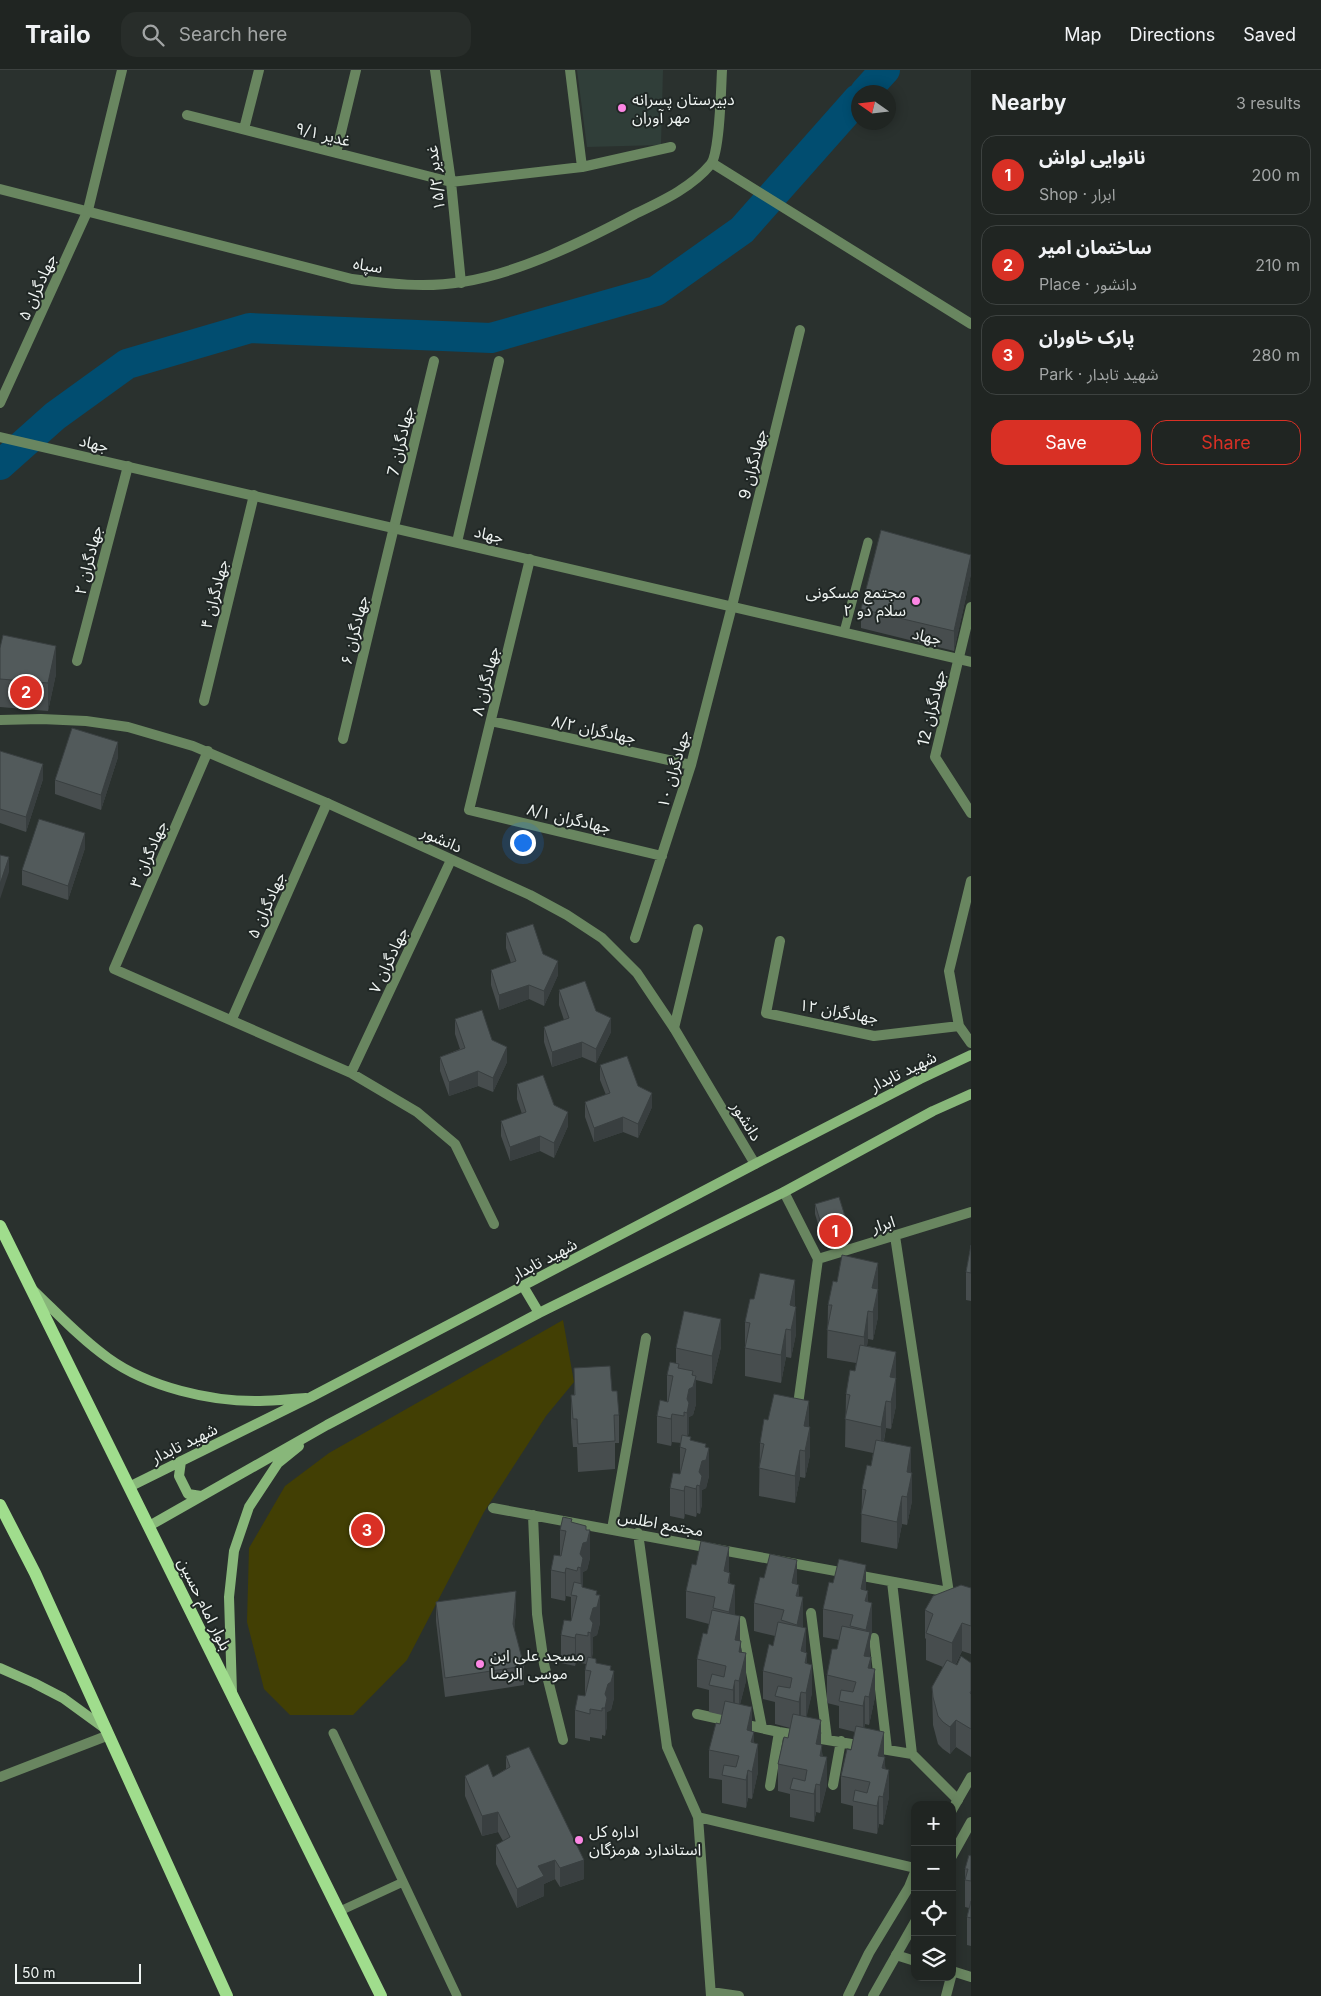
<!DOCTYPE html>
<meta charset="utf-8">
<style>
body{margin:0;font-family:Inter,"Noto Sans Arabic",sans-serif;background:#282d2a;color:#f1f3f6}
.controls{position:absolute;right:15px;bottom:15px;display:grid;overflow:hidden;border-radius:10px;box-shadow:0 2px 12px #0003}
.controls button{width:45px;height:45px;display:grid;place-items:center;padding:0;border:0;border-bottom:1px solid #3d4240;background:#202522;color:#f1f3f6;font:25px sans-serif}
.compass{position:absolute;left:851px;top:15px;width:45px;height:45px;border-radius:50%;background:#202522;box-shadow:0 2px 12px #0003;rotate:284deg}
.scale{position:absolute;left:15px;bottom:12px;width:126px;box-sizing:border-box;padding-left:5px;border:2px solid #eff4f2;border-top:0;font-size:14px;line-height:18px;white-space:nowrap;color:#eff4f2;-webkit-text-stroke:4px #202725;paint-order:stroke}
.you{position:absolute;left:522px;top:772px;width:18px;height:18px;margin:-12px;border:4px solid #fff;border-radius:50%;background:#1a73e8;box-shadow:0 0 0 8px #1a73e833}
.badge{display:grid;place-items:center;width:32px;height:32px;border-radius:50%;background:#d93025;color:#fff;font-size:16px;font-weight:700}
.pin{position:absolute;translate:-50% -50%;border:2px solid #fff;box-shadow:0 1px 5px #0006}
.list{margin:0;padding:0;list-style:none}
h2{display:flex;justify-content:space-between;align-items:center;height:65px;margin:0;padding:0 20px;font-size:21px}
h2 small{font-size:16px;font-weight:400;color:#a2a5a5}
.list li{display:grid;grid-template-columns:32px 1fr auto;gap:15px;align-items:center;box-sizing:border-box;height:80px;margin:0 10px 10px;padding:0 10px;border:1px solid #3d4240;border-radius:15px}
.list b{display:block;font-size:19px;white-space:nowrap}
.list p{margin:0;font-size:16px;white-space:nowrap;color:#a2a5a5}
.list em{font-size:16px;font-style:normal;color:#a2a5a5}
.actions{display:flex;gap:10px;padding:15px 20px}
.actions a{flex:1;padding:11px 0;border:1px solid #d93025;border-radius:15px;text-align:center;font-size:18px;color:#d93025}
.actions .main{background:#d93025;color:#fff}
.icon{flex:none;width:28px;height:28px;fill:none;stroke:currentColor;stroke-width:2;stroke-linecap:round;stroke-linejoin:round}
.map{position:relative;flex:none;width:971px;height:1926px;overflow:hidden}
header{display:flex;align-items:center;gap:30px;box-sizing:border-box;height:70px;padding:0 25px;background:#202522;border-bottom:1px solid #3d4240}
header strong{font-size:24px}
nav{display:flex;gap:28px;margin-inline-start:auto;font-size:18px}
.search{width:350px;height:45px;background:#282d2a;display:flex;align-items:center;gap:12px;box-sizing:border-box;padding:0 18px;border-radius:15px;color:#a2a5a5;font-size:19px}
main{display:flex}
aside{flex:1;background:#202522}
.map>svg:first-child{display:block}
.built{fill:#303e39}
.green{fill:#423f04}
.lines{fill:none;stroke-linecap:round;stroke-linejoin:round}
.river{stroke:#014d70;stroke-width:30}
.service{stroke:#698660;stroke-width:9}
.minor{stroke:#698660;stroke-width:10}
.tertiary{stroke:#698660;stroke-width:10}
.secondary{stroke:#88b77a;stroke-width:10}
.primary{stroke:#a0dd8d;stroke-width:12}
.wall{fill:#474d4e}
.shaded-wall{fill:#393f40}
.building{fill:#525a5b;stroke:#393f40}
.poi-dot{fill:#fc86e4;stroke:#202725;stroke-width:2}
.labels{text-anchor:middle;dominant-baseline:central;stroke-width:4;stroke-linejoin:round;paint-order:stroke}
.poi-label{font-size:16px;fill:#eff4f2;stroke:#202725;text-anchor:start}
.street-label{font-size:16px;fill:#eff4f2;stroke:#202725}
</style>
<header>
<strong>Trailo</strong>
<div class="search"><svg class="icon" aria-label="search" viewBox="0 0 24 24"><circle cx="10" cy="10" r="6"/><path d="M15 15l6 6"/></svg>Search here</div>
<nav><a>Map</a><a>Directions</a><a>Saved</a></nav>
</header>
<main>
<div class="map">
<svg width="971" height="1926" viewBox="0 0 971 1926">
<rect width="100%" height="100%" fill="#2a312e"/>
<path class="built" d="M577 0H663L661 75 587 77Z"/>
<path class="green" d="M563 1250 574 1312 546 1346 484 1442 407 1590 353 1645H290L264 1619 247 1552 249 1478 285 1416 329 1383Z"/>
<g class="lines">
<path class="river" d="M865 22 885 0
M0 395 55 346 127 294 250 258 491 268 656 221 742 160 858 29"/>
<path class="service" d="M844 562 868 472
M333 1663 457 1926
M340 1841 403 1812"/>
<path class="minor" d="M435 0 451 112 461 213
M570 0 582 97
M187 45 451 112 582 97 671 77
M244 59 259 0
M336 83 356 0
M712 93 971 254
M0 333 88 140 122 0
M457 472 499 291
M530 489 469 740 662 786
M971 537 935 687 971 743
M77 591 128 396
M204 631 254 425
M491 651 691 695
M343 669 434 291
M208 681 114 899 351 1003 417 1042 455 1074 494 1154
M635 868 691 695 732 536 800 260
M780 871 766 943 874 966 959 956 971 973
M232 949 327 733
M959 956 949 901 971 811
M674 958 698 859
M351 1003 451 790
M784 1122 818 1189 971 1142
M895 1166 949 1523
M797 1342 818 1189
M493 1438 971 1526
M533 1445 537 1544 544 1594 563 1670
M612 1459 646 1268
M638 1463 667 1677 698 1747 711 1926
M892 1512 912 1684 958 1730
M811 1543 827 1669
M741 1551 762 1658
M874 1568 887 1679
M697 1644 779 1662 912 1684
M0 1707 109 1665
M833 1715 841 1671
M770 1716 779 1662
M698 1747 915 1798
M896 1885 915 1891
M952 1901 971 1907
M711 1922 739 1926
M946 1926 951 1907"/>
<path class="tertiary" d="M0 119 352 209C389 214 426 218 462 212 520 203 584 171 635 144 662 131 691 118 711 94 720 81 721 18 722 0
M0 367 971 592
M0 650 41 649 86 651 128 657 193 676 327 733 530 825 567 845 602 868 637 903 674 958 755 1094
M952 1740 971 1707
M952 1786 971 1752
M848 1926 869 1883 909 1817 915 1802
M873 1926 915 1852"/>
<path class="secondary" d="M523 1216 539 1243
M34 1221C58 1244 81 1269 108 1288 148 1317 211 1332 260 1331 275 1331 290 1329 306 1328
M181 1391 179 1406 188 1424 201 1426
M129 1417 311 1327 755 1094 920 1009 971 985
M149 1456 327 1355 539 1243 784 1122 933 1041 971 1024
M0 1598 34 1613 63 1628 107 1660
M232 1623 229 1527 234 1481 249 1437 278 1393 299 1376"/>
<path class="primary" d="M0 1156 381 1926
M0 1435 35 1503 227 1926"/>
</g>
<path class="wall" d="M971 504 954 581 861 558V539Z
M0 578 56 604 48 641 0 637Z
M0 681 43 709 26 762 0 753Z
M118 687 101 740 55 724V710Z
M85 778 68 830 22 815V800Z
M506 863 543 884 558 905 544 936 529 929 499 940 491 915V900L511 893 506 878Z
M559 920 596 941 611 962 596 993 582 987 552 997 544 972V957L564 950 559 935Z
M455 949 492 970 507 992 493 1022 478 1016 449 1026 440 1001V987L460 979 455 964Z
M600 995 638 1016 652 1037 638 1068 623 1062 594 1072 585 1047V1032L606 1025 600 1010Z
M517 1014 554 1035 568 1056 554 1088 540 1081 510 1091 501 1066V1051L522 1044 517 1029Z
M815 1134 849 1169 825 1177 815 1144Z
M971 1175V1231L966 1230V1202Z
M878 1193V1247L873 1270 868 1269 867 1276 896 1282V1336L891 1359 886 1358 884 1371 911 1403 912 1431 907 1455 902 1454 897 1479 861 1472 862 1419 871 1396 873 1383 845 1377 846 1324 855 1301 856 1293 827 1288 828 1235 837 1212Z
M795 1236 796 1264 791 1288 786 1287 781 1313 745 1306V1252Z
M721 1277 712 1314 696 1310V1334L693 1345 689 1347V1361L688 1366 691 1371 706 1378 709 1406 706 1418 702 1420V1434L700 1444 697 1443 696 1447 685 1444 684 1449 670 1446V1418L680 1404V1377L681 1373 672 1372 671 1376 657 1373V1346L667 1331V1305L676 1293V1278Z
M574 1298 612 1321 619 1345V1373H615V1399L578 1402 577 1377H573L571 1353V1325H574Z
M809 1357 810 1385 805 1408 800 1407 795 1433 759 1426 760 1373Z
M572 1453 586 1460 590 1488 587 1500 583 1502 582 1518 597 1525 600 1553 597 1565 593 1567V1581L592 1588 596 1593 611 1600 614 1628 611 1640 607 1642V1656L605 1666 602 1665V1669L590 1667V1671L575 1668V1640L585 1626V1600L586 1594 576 1592 575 1596 561 1593V1565L571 1551V1527L566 1526 565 1531 551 1528V1500L560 1486V1460Z
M729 1502 730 1514 735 1543 734 1545 740 1571 746 1611 740 1634 752 1661 758 1702 752 1729 748 1728 746 1738 722 1733V1710L709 1708V1680L720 1654 722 1645 709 1642V1620L697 1617V1589L707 1564 709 1554 686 1548V1521Z
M797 1515 803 1555V1557L807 1594 812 1623 806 1647 821 1675 827 1715 820 1743 816 1742 814 1752 790 1747V1724L778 1721V1694L788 1668 790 1658 775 1654V1632L763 1629V1601L773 1576 775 1566 754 1561V1533Z
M971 1518V1584L962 1581 956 1594 957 1595 971 1593V1687L956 1677 950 1684 943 1679 938 1674 933 1655 932 1617 943 1597 926 1590V1569L925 1568V1540Z
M866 1520 872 1561 870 1571V1587L871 1598 875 1627 869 1655 865 1654 864 1658 884 1687 889 1727 883 1755 879 1754 877 1764 853 1759V1736L841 1733V1706L851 1680 855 1662 839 1658V1636L827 1633V1605L837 1579 839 1570 823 1567V1539Z
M436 1532 516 1540 514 1560 524 1596V1615L445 1627 436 1551Z
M506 1686 584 1809 560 1817 555 1809 544 1814V1826L517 1838 496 1794V1775L503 1771 498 1762 482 1766 465 1726V1706L493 1707 506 1699Z
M971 1786V1876L967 1875V1847L969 1838 965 1837V1799Z"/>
<path class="shaded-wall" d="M971 485V504L954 581V561Z
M56 576V604L48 641V613Z
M118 672V687L101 740V725Z
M43 694V709L26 762V747Z
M85 763V778L68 830V816Z
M9 787V802L0 829V814Z
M558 891V905L544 936V921Z
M529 915V929L499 940V925Z
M611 948V962L596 993V979Z
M582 972V987L552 997V982Z
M507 977V992L493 1022V1008Z
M478 1001V1016L449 1026V1012Z
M652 1023V1037L638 1068V1054Z
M568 1042V1056L554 1088V1073Z
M623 1047V1062L594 1072V1058Z
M540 1066V1081L510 1091V1077Z
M849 1159V1169L825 1177V1167Z
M878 1193V1220L872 1218Z
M795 1210V1238L790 1235Z
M878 1219V1247L873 1270V1242Z
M796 1237V1264L791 1288V1260Z
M868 1241V1269L864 1295V1267Z
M721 1249V1277L712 1314V1286Z
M786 1259V1287L781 1313V1285Z
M896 1282V1310L890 1307Z
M693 1301V1318L696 1306V1334L693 1345 689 1347V1361L687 1371V1329Z
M896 1308V1336L891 1359V1332Z
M809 1331V1359L804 1356Z
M886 1331V1358L881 1384V1357Z
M672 1344V1372L671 1376V1349Z
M810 1357V1385L805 1408V1381Z
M706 1374V1390L709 1378V1406L706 1418 702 1420V1434L700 1444 699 1402Z
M911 1377V1405L907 1402Z
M800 1380V1407L795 1433V1406Z
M912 1403V1431L907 1455V1427Z
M697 1415V1443L696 1447V1419Z
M685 1416V1444L684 1449V1421Z
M902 1426V1454L897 1479V1452Z
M586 1456V1472L590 1460V1488L587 1500 583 1502V1516L581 1526 580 1484Z
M729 1477V1505L724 1501Z
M797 1490V1518L792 1513Z
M866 1495V1523L861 1519Z
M566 1498V1526L565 1531V1503Z
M730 1503V1530L728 1513Z
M735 1515V1543L729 1570V1542Z
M799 1515V1543L796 1526Z
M516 1521V1540L513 1573V1554Z
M597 1521V1537L600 1525V1553L597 1565 593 1567V1581L591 1591 590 1549Z
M868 1521V1548L865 1531Z
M803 1527V1555L797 1583V1555Z
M872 1533V1561L870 1571V1590L864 1586 866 1579V1560Z
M740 1546V1574L735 1570Z
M962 1553V1581L952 1601V1573Z
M806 1558V1586L801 1581Z
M576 1564V1592L575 1596V1568Z
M741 1571V1599L739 1582Z
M746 1583V1611L739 1639V1611Z
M807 1583V1611L805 1593Z
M871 1587V1615L868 1598Z
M812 1595V1623L806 1650V1623Z
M611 1596V1612L614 1601V1628L611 1640 607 1642V1656L605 1666V1624Z
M875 1599V1627L869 1655V1627Z
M735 1610V1638L733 1648V1620Z
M801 1622V1650L799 1660V1632Z
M865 1626V1654L863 1664V1636Z
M752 1637V1664L747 1660Z
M821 1650V1678L816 1674Z
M956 1650V1677L950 1684V1657Z
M754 1662V1689L751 1672Z
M884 1662V1690L878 1686Z
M758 1674V1702L752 1729V1702Z
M822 1675V1703L820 1686Z
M827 1687V1715L820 1743V1715Z
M885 1687V1715L882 1698Z
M748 1700V1728L746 1738V1710Z
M889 1700V1727L883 1755V1727Z
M816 1714V1742L814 1752V1724Z
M879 1726V1754L877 1764V1736Z
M498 1742V1762L482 1766V1746Z
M555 1790V1809L544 1814V1826L517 1838V1819L538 1796Z
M584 1790V1809L560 1817V1798Z"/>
<path class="building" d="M881 460 971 485 954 561 861 539Z
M3 565 56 576 48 613 0 609V578Z
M72 658 118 672 101 725 55 710Z
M0 681 43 694 26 747 0 739Z
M39 749 85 763 68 816 22 800Z
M0 785 9 787 0 814Z
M533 854 543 884 558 891 544 921 529 915 499 925 491 900 516 891 506 863Z
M585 911 596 941 611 948 596 979 582 972 552 982 544 957 569 948 559 920Z
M482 940 492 970 507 977 493 1008 478 1001 449 1012 440 987 465 978 455 949Z
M627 986 638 1016 652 1023 638 1054 623 1047 594 1058 585 1032 610 1023 600 995Z
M543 1005 554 1035 568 1042 554 1073 540 1066 510 1077 501 1051 526 1042 517 1014Z
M839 1127 849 1159 825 1167 815 1134Z
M971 1175V1203L966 1202Z
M842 1185 878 1193 872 1218 878 1219 873 1242 868 1241 864 1267 827 1260 832 1235H828L833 1211 837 1212Z
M760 1203 795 1210 790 1235 796 1237 791 1260 786 1259 781 1285 745 1278 750 1253 745 1252 750 1229H754Z
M684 1241 721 1249 712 1286 676 1278Z
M860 1275 896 1282 890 1307 896 1308 891 1332 886 1331 881 1357 845 1349 850 1325 846 1324 850 1300 855 1301Z
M670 1292 679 1294 678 1298 693 1301 692 1305 696 1306 693 1317 689 1319 687 1329 689 1333 687 1343 684 1342V1346L672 1344 671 1349 657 1346 660 1330 668 1332 673 1306 667 1305Z
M610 1296 612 1321H617L619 1345H614L615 1371 578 1374 577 1349H573L571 1325H575L574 1298Z
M774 1324 809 1331 804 1356 810 1357 805 1381 800 1380 795 1406 759 1398 764 1374 760 1373 764 1349 768 1350Z
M682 1365 691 1367 690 1370 706 1374 705 1377 709 1378 706 1390 702 1391 699 1402 702 1406 700 1416 697 1415 696 1419 685 1416 684 1421 670 1418 673 1403 680 1404 686 1379 680 1377Z
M876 1370 911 1377 907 1402 912 1403 907 1427 902 1426 897 1452 861 1444 866 1420 862 1419 867 1395 871 1396Z
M563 1447 572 1449 571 1452 586 1456V1460H590L587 1472 583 1473 580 1484 583 1488 581 1498 578 1497 577 1501 566 1498 565 1503 551 1500 554 1485 561 1486 566 1461 560 1460Z
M701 1471 729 1477 724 1501 730 1503 728 1513 735 1515 729 1542 713 1538 715 1527 686 1521 692 1494 696 1495Z
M770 1484 797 1490 792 1513 799 1515 796 1526 803 1527 797 1555 781 1550 784 1540 754 1533 760 1507 764 1508Z
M839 1489 866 1495 861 1519 868 1521 865 1531 872 1533 866 1560 850 1556 853 1545 823 1539 829 1512 833 1513Z
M574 1512 582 1514V1517L597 1521 596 1525H600L597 1537 593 1538 590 1549 593 1553 591 1563 588 1562V1566L576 1564 575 1568 561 1565 564 1550 571 1551 577 1526 571 1525Z
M961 1515 971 1518V1556L962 1553 952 1573 926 1563 933 1544 925 1540 933 1526Z
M516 1521 513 1554 524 1596 445 1608 436 1532Z
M712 1540 740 1546 735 1570 741 1571 739 1582 746 1583 739 1611 735 1610 733 1620 709 1615 712 1604 724 1607 726 1596 697 1589 703 1563 707 1564Z
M778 1552 806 1558 801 1581 807 1583 805 1593 812 1595 806 1623 801 1622 799 1632 775 1626 778 1616 790 1618 792 1608 763 1601 769 1574 773 1576Z
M842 1556 870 1562 864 1586 871 1587 868 1598 875 1599 869 1627 865 1626 863 1636 839 1631 841 1620 853 1622 856 1612 827 1605 832 1579H837Z
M961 1586 971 1593V1621L970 1623 971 1624V1659L956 1650 950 1657 943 1652 938 1646 933 1627 932 1617 947 1590 957 1595Z
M588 1587 596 1589V1593L611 1596 610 1600 614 1601 611 1612 608 1614 605 1624 607 1628 605 1638H602V1641L590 1639V1644L575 1640 578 1625 585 1626 591 1601 585 1600Z
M725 1631 752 1637 747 1660 754 1662 751 1672 758 1674 752 1702 748 1700 746 1710 722 1705 724 1695 736 1697 739 1686 709 1680 716 1653 720 1654Z
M793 1644 821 1650 816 1674 822 1675 820 1686 827 1687 820 1715 816 1714 814 1724 790 1719 793 1708 805 1711 807 1700 778 1694 784 1667 788 1668Z
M856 1656 884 1662 878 1686 885 1687 882 1698 889 1700 883 1727 879 1726 877 1736 853 1731 855 1720 867 1723 870 1712 841 1706 847 1679 851 1680Z
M529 1677 584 1790 560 1798 555 1790 538 1796 544 1806 517 1819 496 1775 510 1767 498 1742 482 1746 465 1706 488 1694 493 1707 510 1697 506 1686Z
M969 1785 971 1786V1811L965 1810 968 1799H965Z
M971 1831V1848L967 1847Z"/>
<g class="poi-dot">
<circle cx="622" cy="38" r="5"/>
<circle cx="916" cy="531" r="5"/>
<circle cx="480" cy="1594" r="5"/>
<circle cx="579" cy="1770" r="5"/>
</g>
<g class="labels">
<g class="poi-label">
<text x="632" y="29">دبیرستان پسرانه<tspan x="632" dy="18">مهر آوران</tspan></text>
<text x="906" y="522" text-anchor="end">مجتمع مسکونی<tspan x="906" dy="18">سلام دو ۲</tspan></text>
<text x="490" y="1585">مسجد علی ابن<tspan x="490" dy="18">موسی الرضا</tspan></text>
<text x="589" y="1761">اداره کل<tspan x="589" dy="18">استاندارد هرمزگان</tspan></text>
</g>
<g class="street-label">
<text transform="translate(323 64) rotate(14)">غدیر ۹/۱</text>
<text transform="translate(435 108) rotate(-97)">غدیر ۱۵/۲</text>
<text transform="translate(368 195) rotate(9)">سپاه</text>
<text transform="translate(37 217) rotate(-66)">جهادگران ۵</text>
<text transform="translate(400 371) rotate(-77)">جهادگران 7</text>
<text transform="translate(94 373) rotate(13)">جهاد</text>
<text transform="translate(752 394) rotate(-76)">جهادگران 9</text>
<text transform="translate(489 464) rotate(13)">جهاد</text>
<text transform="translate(88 490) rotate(-76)">جهادگران ۲</text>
<text transform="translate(214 524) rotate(-76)">جهادگران ۴</text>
<text transform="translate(354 560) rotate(-76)">جهادگران ۶</text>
<text transform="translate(927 566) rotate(13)">جهاد</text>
<text transform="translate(485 611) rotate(-76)">جهادگران ۸</text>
<text transform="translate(931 638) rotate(-77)">جهادگران 12</text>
<text transform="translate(594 659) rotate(12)">جهادگران ۸/۲</text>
<text transform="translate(673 699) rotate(-74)">جهادگران ۱۰</text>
<text transform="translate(569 748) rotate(13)">جهادگران ۸/۱</text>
<text transform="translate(442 769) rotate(24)">دانشور</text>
<text transform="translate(148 784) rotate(-67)">جهادگران ۳</text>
<text transform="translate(266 835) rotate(-66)">جهادگران ۵</text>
<text transform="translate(388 890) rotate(-65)">جهادگران ۷</text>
<text transform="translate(839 941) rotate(10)">جهادگران ۱۲</text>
<text transform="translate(903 1001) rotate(-26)">شهید تابدار</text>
<text transform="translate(747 1051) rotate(59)">دانشور</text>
<text transform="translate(883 1154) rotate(-17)">ابرار</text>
<text transform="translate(544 1189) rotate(-28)">شهید تابدار</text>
<text transform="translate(184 1373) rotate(-26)">شهید تابدار</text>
<text transform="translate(661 1453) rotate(10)">مجتمع اطلس</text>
<text transform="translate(205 1534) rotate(64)">بلوار امام حسین</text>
</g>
</g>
</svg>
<div class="controls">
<button>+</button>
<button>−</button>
<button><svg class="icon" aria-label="locate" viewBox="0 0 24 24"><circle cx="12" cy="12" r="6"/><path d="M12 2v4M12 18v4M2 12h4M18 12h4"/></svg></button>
<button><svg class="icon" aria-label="layers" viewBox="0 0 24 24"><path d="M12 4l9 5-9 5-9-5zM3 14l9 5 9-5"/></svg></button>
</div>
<svg class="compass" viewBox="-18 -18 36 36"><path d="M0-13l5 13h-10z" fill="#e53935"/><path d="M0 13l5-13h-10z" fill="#a2a5a5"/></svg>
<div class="scale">50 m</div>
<div class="you"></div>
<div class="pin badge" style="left:835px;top:1161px">1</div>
<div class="pin badge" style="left:26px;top:622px">2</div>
<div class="pin badge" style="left:367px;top:1460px">3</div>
</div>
<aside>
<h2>Nearby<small>3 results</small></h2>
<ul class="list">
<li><span class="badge">1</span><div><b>نانوایی لواش</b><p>Shop · ابرار</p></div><em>200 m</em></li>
<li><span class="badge">2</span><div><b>ساختمان امیر</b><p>Place · دانشور</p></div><em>210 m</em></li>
<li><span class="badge">3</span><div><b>پارک خاوران</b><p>Park · شهید تابدار</p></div><em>280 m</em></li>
</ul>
<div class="actions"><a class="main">Save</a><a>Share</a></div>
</aside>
</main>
